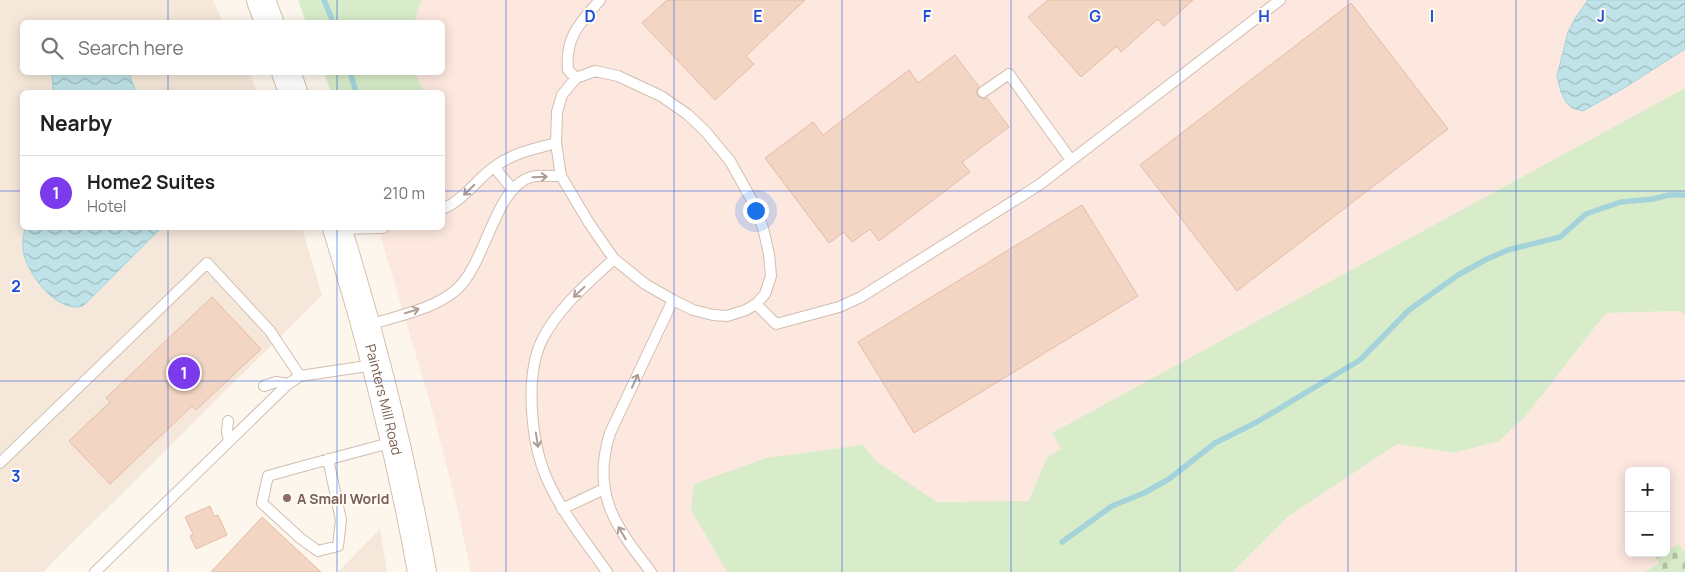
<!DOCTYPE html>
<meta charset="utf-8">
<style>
body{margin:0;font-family:Manrope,sans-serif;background:#f2f2f2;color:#202124}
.controls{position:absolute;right:15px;bottom:15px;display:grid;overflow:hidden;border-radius:8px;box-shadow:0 2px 12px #0003}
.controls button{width:45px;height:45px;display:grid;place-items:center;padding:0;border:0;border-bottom:1px solid #e0e0e0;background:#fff;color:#202124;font:25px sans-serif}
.you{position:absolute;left:755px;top:210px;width:18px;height:18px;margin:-12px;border:4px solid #fff;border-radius:50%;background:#1a73e8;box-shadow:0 0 0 8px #1a73e833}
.badge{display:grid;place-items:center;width:32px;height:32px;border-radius:50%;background:#7c3aed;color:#fff;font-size:16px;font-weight:700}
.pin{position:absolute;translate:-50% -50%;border:2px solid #fff;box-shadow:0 1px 5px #0006}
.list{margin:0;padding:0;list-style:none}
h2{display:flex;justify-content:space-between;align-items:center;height:65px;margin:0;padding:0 20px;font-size:21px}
h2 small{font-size:16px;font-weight:400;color:#757577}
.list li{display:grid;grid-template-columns:32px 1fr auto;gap:15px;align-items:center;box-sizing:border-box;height:75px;padding:0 20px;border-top:1px solid #e0e0e0}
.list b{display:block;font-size:19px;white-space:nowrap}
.list p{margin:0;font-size:16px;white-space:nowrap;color:#757577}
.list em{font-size:16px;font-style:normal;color:#757577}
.icon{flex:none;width:28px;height:28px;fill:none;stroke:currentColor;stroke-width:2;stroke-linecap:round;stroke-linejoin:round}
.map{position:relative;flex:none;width:1685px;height:572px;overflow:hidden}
.search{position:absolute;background:#fff;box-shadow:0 2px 12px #0003;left:20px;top:20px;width:425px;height:55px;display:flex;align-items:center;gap:12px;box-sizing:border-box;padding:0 18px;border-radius:8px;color:#757577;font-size:19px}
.panel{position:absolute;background:#fff;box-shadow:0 2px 12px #0003;left:20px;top:90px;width:425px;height:140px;border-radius:8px}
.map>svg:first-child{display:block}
.residential{fill:#f5e8da}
.commercial{fill:#fde8e0;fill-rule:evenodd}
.green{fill:#d8ecc9}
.cemetery{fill:url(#cemetery-stones)}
.water{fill:url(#water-waves);stroke:#a5d3da}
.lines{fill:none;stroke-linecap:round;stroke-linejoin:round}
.stream{stroke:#a5d3da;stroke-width:5.5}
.building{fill:#f3d5c3;stroke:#e6bba3}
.service-casing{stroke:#d1beb0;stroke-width:12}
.secondary-casing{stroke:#d6c0b0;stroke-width:30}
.service{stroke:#fff;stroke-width:10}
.secondary{stroke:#fff;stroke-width:28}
.oneway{stroke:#af9d94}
.grid{fill:none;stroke:#1d4ed8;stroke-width:1;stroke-opacity:0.55}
.education-dot{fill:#8d6e63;stroke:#fffaf3;stroke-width:2}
.labels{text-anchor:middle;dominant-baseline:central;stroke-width:4;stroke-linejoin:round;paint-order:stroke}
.street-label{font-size:14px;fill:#7a5c4d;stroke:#fffaf3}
.education-label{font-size:14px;font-weight:bold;fill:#785e54;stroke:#fffaf3;text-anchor:start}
.grid-label{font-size:16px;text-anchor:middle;font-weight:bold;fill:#1d4ed8;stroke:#fffaf3;stroke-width:4;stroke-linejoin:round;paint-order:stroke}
</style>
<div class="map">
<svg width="1685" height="572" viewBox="0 0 1685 572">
<defs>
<pattern id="cemetery-stones" width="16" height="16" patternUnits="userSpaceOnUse" patternTransform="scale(1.25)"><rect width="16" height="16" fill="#d8ecc9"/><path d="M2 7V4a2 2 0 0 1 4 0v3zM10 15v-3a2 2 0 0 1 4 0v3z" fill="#b4c2a5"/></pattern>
<pattern id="water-waves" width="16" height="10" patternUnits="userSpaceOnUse" patternTransform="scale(1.25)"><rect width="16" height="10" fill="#bfe3e8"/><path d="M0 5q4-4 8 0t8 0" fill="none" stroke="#a0bbbe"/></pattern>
</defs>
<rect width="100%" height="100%" fill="#fdf6ec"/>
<path class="residential" d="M0 0H213L223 22H22V72L250 73 257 92H22V228H302L322 295 43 572H0Z
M380 529 387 572H338Z"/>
<path class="commercial" d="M422 0H1685V88L1053 433 1061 449 1047 458 1030 501 937 502 877 462 863 445 727 572H471L457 507 429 399 378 228H442V92H424L415 73 442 72V22H414Z
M1681 311 1685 315V572H1233L1289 516 1397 444 1454 453 1499 441 1525 417 1606 313ZM1629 471H1666V553H1629Z"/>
<path class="green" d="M298 0H422L414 22H306Z
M324 73H415L424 92H331Z
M1685 88V315L1680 311 1606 313 1525 417 1499 441 1454 453 1397 444 1289 516 1233 572H727L691 510 694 484 766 458 863 445 877 462 937 502 1029 501 1047 457 1061 449 1052 433Z"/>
<path class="cemetery" d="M1679 544 1683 551 1685 550V572H1644L1659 564 1656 557 1666 553V551Z"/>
<path class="water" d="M1588 0H1685V49L1624 88 1583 111 1572 108 1566 102 1561 92 1557 76 1568 32 1576 17Z
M52 73H129L136 92H53Z
M25 228H161L83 306C59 313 32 280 25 258 21 248 23 238 25 228Z"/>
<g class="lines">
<path class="stream" d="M324 0 333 22
M350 72 356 92
M1062 542 1112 506 1144 493 1169 479 1215 443 1257 422 1360 360 1409 310 1458 275 1487 259 1508 250 1560 237 1586 214 1603 208 1621 202 1653 199 1669 195H1685"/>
</g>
<path class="building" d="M667 0H805L746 56 754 64 715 100 642 23Z
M1048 0H1193L1164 26 1158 19 1121 52 1117 46 1081 77 1028 17Z
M1351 3 1448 129 1237 291 1140 165Z
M955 55 979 87 976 92 978 96 983 99 987 98 1009 127 962 162 970 172 879 241 870 229 852 242 844 232 829 243 765 158 813 122 823 135 909 70 918 83Z
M1082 205 1138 296 914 433 858 342Z
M212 297 261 349 196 410 192 406 110 484 69 441 110 402 106 398Z
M210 506 214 516 218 515 227 535 196 549 190 536 193 534 185 517Z
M262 517 321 572H211Z"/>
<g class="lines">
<defs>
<path id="service" d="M595 71 618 76 661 96 687 114 706 132 730 161 754 204 763 228 769 254 771 276 765 294 756 304 746 310 727 316 713 315 693 310 673 300 645 284 614 259 589 223 561 176 556 143 557 112 562 95 576 78Z
M576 78 568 70C565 37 579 24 600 0
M983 92 1009 74 1071 160
M494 167 513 190
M442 209C464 200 476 180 494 167 512 153 535 149 556 143
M339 229 383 228
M756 304 776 324 839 307 861 297 1039 185 1280 0
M366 326C395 316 434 310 457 289 486 263 495 187 531 177 540 175 552 176 561 176
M264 386 276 382 288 384
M228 421 227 432 229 441
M328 459 341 520 338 546 318 551 300 538 262 503 268 476C310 464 352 453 394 442
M0 463 207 263 270 331 300 376 374 365
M562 509 604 489
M95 572 288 384 300 376
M607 572C586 542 562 513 547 479 531 443 524 374 543 338 560 306 588 283 614 259
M651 572C615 526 591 493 610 433L673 300"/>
<g id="secondary">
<path d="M261 0 269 22"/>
<path d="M286 72 293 92"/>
<path id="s1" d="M337 228C372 340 401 456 422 572"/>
</g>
</defs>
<use href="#service" class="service-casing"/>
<use href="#secondary" class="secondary-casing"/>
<use href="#service" class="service"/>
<use href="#secondary" class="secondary"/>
</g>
<defs><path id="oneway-shaft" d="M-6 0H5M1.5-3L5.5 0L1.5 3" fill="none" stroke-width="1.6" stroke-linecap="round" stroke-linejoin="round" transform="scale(1.25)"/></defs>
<g class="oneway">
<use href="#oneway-shaft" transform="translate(540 177) rotate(-2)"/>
<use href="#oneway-shaft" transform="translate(469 190) rotate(135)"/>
<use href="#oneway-shaft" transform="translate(579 292) rotate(137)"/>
<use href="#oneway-shaft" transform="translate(412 311) rotate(-17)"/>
<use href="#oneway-shaft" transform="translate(635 381) rotate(-65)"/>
<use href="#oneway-shaft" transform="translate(537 440) rotate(81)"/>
<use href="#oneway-shaft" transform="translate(622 533) rotate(-120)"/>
</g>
<path class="grid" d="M168 0V22M337 0V22M506 0V572M674 0V572M842 0V572M1011 0V572M1180 0V572M1348 0V572M1516 0V572M168 72V92M337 72V92M0 191H22M442 191H1685M168 228V572M337 228V572M0 381H1685"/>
<circle class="education-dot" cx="287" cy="498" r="5"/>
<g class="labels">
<g class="street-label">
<text stroke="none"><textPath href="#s1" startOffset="178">Painters Mill Road</textPath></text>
</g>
<g class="education-label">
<text x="297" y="498">A Small World</text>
</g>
</g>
<g class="grid-label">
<text x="590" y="22">D</text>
<text x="758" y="22">E</text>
<text x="927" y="22">F</text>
<text x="1095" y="22">G</text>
<text x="1264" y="22">H</text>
<text x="1432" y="22">I</text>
<text x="1601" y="22">J</text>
<text x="16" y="292">2</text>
<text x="16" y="482">3</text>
</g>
</svg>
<div class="controls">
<button>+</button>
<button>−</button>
</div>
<div class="you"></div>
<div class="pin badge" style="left:184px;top:373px">1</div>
<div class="search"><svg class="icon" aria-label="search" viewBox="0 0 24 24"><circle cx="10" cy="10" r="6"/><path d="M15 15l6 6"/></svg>Search here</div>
<section class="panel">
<h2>Nearby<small></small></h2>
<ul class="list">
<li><span class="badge">1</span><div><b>Home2 Suites</b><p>Hotel</p></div><em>210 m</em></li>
</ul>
</section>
</div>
